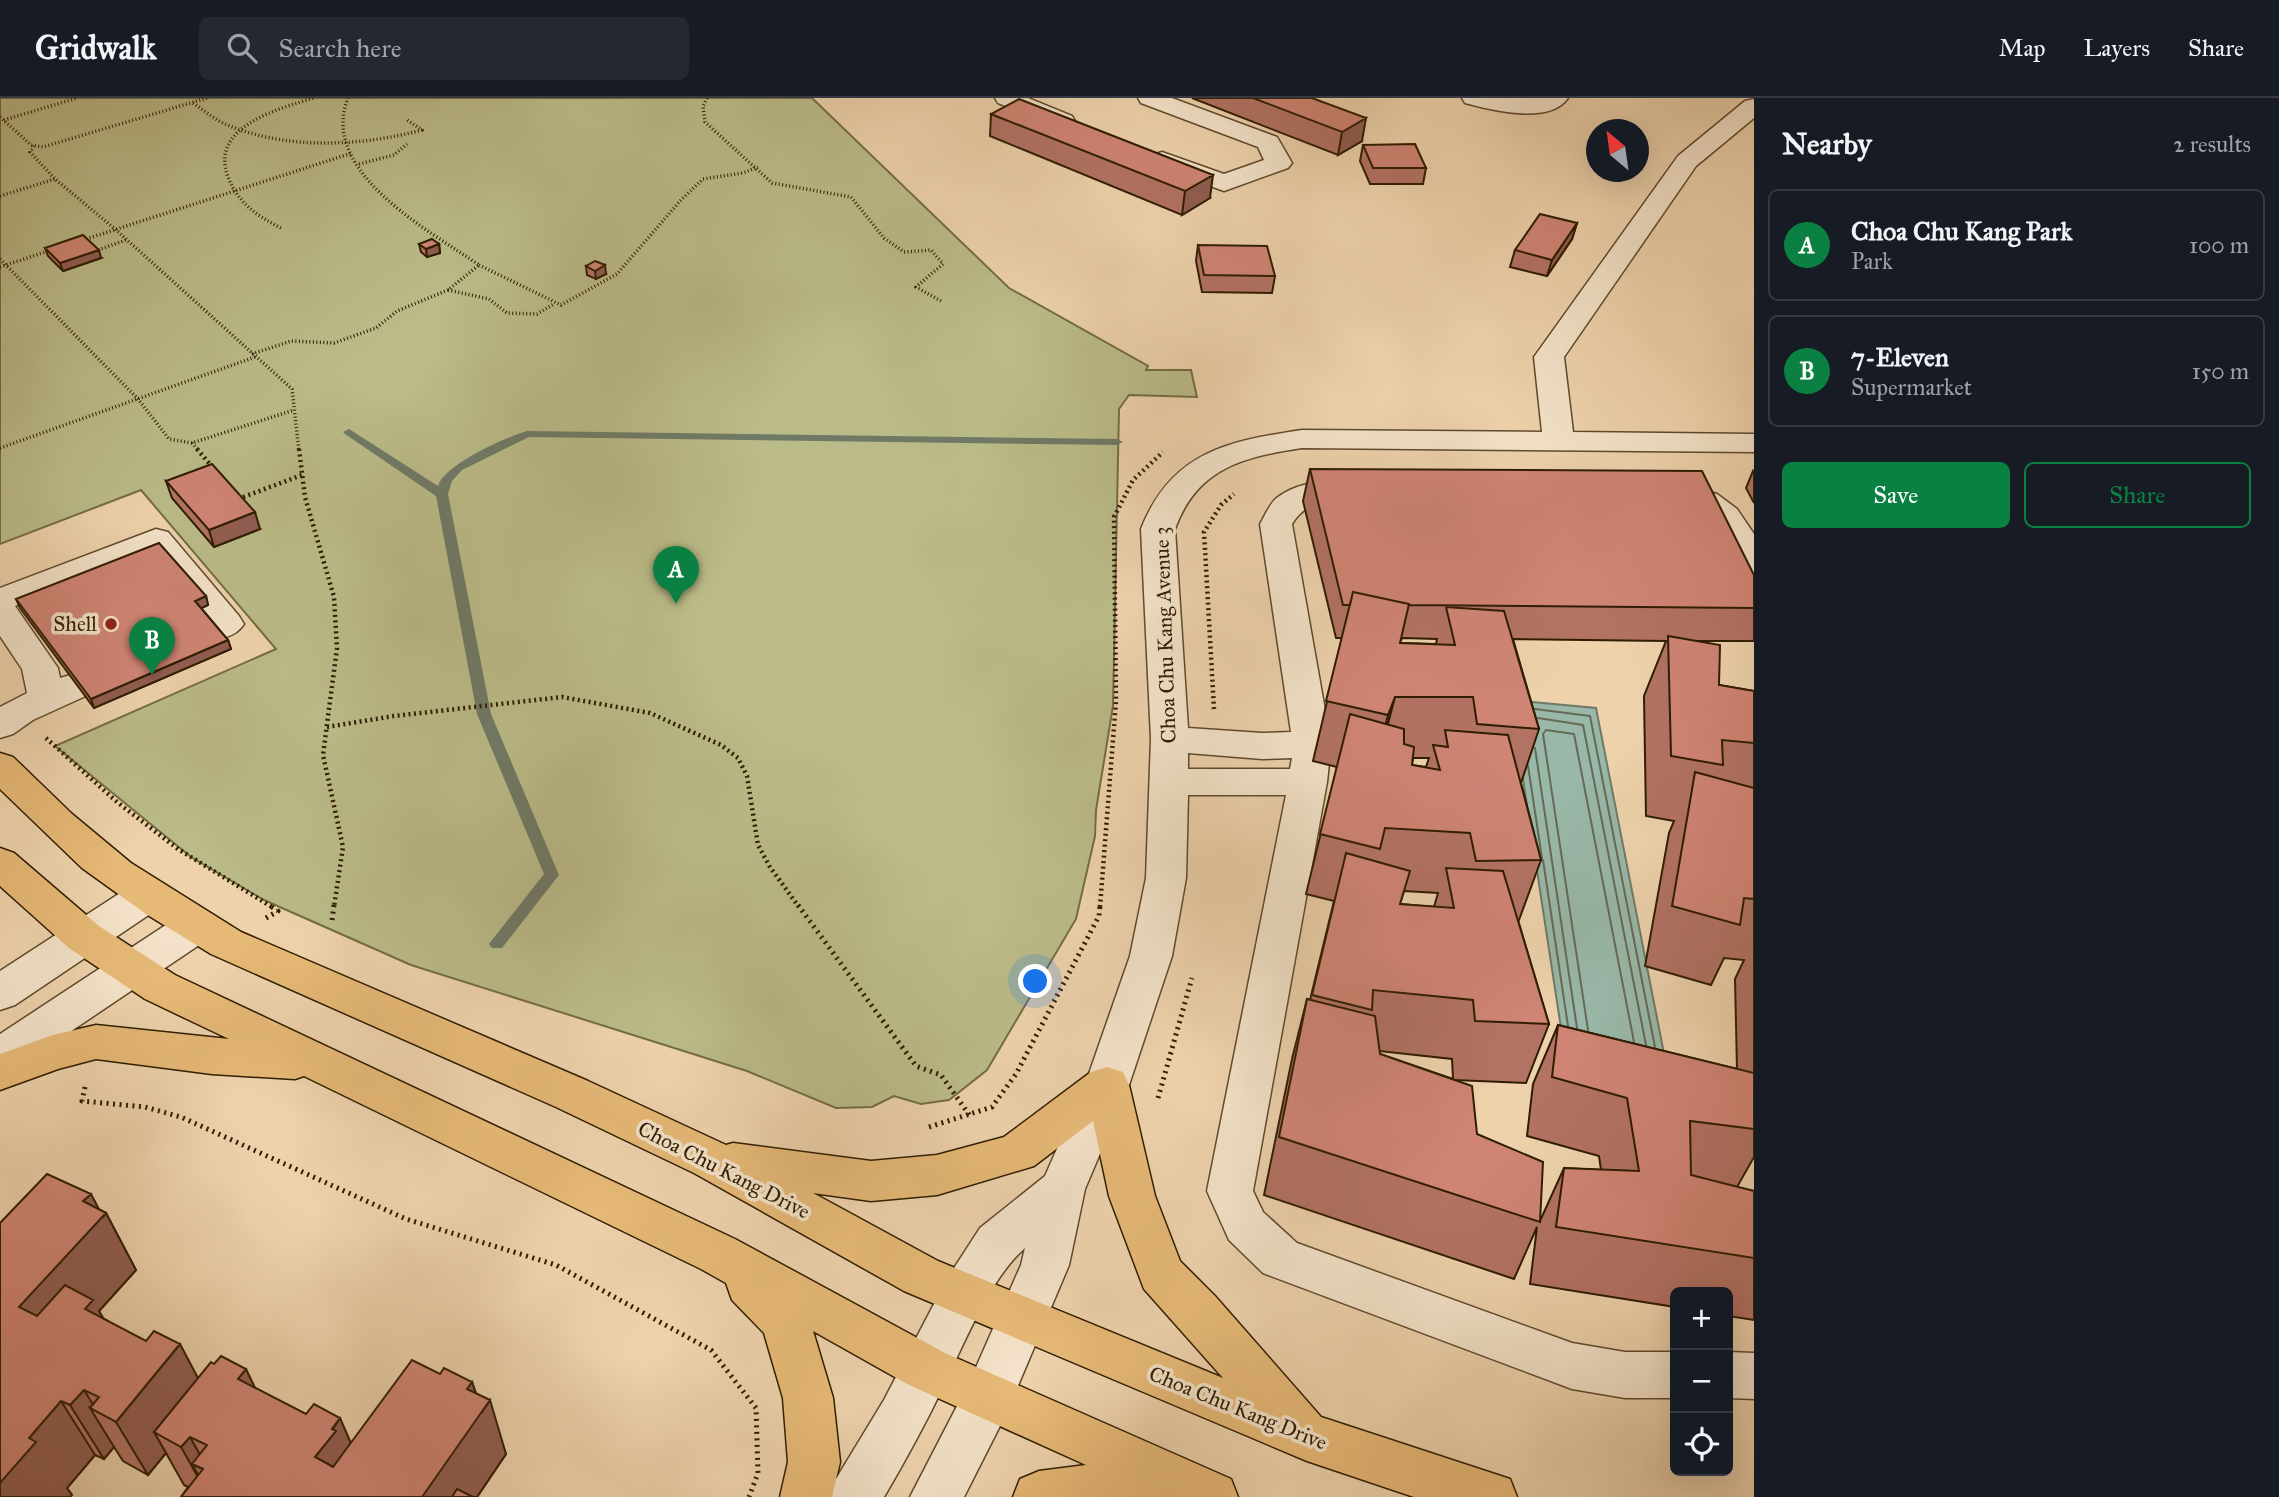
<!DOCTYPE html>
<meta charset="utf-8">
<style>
body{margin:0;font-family:"IM FELL Great Primer",serif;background:#242831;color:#f1f3f6}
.controls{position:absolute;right:21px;bottom:21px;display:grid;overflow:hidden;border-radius:10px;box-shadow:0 7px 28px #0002}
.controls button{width:63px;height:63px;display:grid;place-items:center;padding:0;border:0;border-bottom:2px solid #363941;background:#171b24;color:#f1f3f6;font:35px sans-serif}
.compass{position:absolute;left:1586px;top:21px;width:63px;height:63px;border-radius:50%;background:#171b24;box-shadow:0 7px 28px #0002;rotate:331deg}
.you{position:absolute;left:1036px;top:884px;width:24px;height:24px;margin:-18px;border:5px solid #fff;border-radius:50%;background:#1a73e8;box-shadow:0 0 0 10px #1a73e833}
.badge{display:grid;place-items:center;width:46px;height:46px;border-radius:50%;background:#0b8043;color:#fff;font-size:23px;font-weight:700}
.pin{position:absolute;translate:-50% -58px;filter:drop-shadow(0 2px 4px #0008)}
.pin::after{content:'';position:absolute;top:37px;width:24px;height:21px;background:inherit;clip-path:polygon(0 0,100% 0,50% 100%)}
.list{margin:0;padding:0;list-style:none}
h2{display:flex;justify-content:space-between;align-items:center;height:91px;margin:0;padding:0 28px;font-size:30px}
h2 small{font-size:23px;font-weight:400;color:#9ea1a6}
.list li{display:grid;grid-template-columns:46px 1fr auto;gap:21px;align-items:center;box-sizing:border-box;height:112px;margin:0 14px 14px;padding:0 14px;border:2px solid #363941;border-radius:10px}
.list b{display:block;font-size:26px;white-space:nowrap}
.list p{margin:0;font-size:23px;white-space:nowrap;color:#9ea1a6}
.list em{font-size:23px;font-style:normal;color:#9ea1a6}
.actions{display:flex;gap:14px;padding:21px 28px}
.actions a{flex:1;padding:16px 0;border:2px solid #0b8043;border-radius:10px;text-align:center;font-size:24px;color:#0b8043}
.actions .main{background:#0b8043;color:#fff}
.icon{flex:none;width:38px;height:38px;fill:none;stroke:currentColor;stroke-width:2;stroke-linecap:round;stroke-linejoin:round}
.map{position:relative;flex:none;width:1754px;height:1399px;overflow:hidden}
header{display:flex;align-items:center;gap:42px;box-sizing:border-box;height:98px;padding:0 35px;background:#171b24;border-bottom:2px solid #363941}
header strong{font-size:33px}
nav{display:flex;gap:38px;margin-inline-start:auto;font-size:24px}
.search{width:490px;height:63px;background:#242831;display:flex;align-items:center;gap:18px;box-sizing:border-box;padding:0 24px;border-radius:10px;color:#9ea1a6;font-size:26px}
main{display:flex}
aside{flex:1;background:#171b24}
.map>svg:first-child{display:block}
.green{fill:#babb88;stroke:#746c45;stroke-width:2}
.water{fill:#99b8a9;stroke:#6f7a66;stroke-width:2}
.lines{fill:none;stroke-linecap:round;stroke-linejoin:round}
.shore{stroke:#646a56;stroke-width:2}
.stream{fill:#6f7a66;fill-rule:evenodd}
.minor-casing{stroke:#5e4a2c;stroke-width:3}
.major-casing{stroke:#2f1d02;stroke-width:3}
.path-far2{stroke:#2f1d02;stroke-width:3.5;stroke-dasharray:1 2.5;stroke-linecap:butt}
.path-far1{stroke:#2f1d02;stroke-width:4.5;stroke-dasharray:2 3.5;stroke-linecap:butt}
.path{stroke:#2f1d02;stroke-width:5;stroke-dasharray:2 4.5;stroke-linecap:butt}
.minor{fill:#f3e2c9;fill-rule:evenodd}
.major{fill:#e6b976;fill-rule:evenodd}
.wall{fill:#b27264;stroke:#2f1d02;stroke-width:2;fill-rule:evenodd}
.shaded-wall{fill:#915c51;stroke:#2f1d02;stroke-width:2}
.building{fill:#cf8474;stroke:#2f1d02;stroke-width:2}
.poi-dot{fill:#8f2418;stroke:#f3e2c9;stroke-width:2.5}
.labels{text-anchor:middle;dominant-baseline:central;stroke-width:7;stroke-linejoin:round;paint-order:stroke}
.poi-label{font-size:21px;fill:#2f1d02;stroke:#f3e2c9;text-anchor:end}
.street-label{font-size:21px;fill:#2f1d02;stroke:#f3e2c9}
</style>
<header>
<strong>Gridwalk</strong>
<div class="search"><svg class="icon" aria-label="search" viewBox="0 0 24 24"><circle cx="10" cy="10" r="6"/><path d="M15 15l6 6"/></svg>Search here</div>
<nav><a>Map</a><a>Layers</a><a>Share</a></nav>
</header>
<main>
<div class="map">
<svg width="1754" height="1399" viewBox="0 0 1754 1399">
<rect width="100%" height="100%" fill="#edd2ac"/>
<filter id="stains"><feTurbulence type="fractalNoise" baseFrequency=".00286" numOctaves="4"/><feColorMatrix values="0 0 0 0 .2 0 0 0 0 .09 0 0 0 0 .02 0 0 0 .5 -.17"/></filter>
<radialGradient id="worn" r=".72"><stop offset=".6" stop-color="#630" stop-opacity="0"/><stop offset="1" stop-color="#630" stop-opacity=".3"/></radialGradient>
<path class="green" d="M0 0H812L1009 190 1148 268 1146 272H1191L1197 299 1129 297 1119 311 1113 608 1096 712 1095 738 1076 821 987 972 949 1002 921 1006 894 998 872 1009 836 1010 747 973 411 867 264 802 191 759 55 648 276 551 141 392 0 446Z"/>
<path class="water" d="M1511 602 1596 610 1670 986 1568 976Z"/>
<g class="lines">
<path class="shore" d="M1535 611 1590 618 1655 949
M1538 620 1583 627 1646 947
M1535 650 1577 930
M1528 668 1542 760
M1543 762 1568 928
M1588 932 1543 636 1546 632 1574 636 1634 944"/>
<path class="stream" d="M349 331 438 388C444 367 506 339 527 333L1117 341 1123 344 1117 347 529 339 462 372 452 383 448 396 491 616 559 777 502 850H492L489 846 492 842 544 776 477 616 436 398 345 336 343 334Z"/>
<defs>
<path id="minor" d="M995 0H1028L1072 18 1075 23 1072 28 1063 30 1054 28 998 5Z
M1138 0H1172L1277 39 1292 65 1288 70 1224 93 1153 67 1149 62 1153 57 1162 54 1224 76 1264 62 1258 49 1141 5Z
M1462 0H1568C1550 27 1491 12 1465 5Z
M1754 1V20L1696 68 1564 259 1573 334 1754 336V354L1302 350C1243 359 1197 370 1175 431L1188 630 1262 635 1291 634 1260 426C1265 418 1270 404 1278 399 1300 382 1342 379 1368 385L1373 392 1368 399C1339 406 1310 396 1292 426L1331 646 1327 684 1253 1093 1263 1114 1297 1145 1572 1245 1625 1254H1675V1300H1625L1572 1291 1263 1175 1229 1142 1207 1093 1286 697H1188L1186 780 1172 858 1129 987 1085 1091 1069 1167 1006 1316 964 1399H910L970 1283 1021 1167 1025 1150C990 1180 963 1248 943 1289 925 1327 905 1363 884 1399H829L836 1381 884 1302 947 1181 980 1130 1045 1078 1085 987 1130 858 1146 780 1151 641 1141 431C1171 354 1228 343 1302 332L1542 334 1534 259 1678 58 1745 3ZM1188 655 1262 661 1292 660 1290 671H1188Z
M1672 384 1717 396 1737 411 1754 436V482L1742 478C1709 429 1729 418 1661 401L1656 394 1661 387Z
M156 431 168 434 239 518 244 526C235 540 217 543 202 539L196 531 205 522 150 455 15 508 58 570 60 580 77 575 90 578 95 587 90 596 33 622 13 636 0 640V609L27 595 22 571 0 538V490Z
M148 782 162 786 168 797 162 808 15 907 0 912V873L134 786Z
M196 812 211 817 217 828 211 839 15 971 0 977V936L181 817Z
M1728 1254 1754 1255V1301L1728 1300Z"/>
<path id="major" d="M0 655 13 659 72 716 131 765 241 834 588 983 726 1047 733 1045 871 1063 937 1057 1004 1039 1091 974 1107 969 1123 974 1129 987 1155 1098 1180 1163 1215 1198 1321 1319 1510 1381 1517 1399H1414L1307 1363 904 1193 694 1075 556 1009 211 856 146 816 82 770 0 691ZM1093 1023 1109 1098 1144 1191 1223 1280 938 1163 813 1095 871 1103 937 1097 1034 1068Z
M0 750 14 755 99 828 175 877 735 1141 945 1255 1231 1381 1238 1399H1013L1020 1381 1039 1373 1086 1367 909 1287 813 1233 833 1300 840 1364 832 1399H780L788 1364 783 1300 764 1235 732 1202 726 1185 701 1171 304 978 295 981 212 976 96 961 58 971 0 992V956L53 937 96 927 229 941 145 901 69 850 0 788Z"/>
</defs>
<use href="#minor" class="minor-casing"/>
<use href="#major" class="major-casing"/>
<path class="path-far2" d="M707 0 703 8 705 24 772 85 851 99 884 140 904 154 931 152 943 166 916 189 941 203
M193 5C205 13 216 23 230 28 289 52 362 48 422 32L407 22
M0 19 31 47 43 49 207 0
M4 22 77 0
M34 48 30 54 55 81 115 131 292 291 299 353
M359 66 394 57 407 46
M0 98 55 81
M281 130C257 118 238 105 228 79 209 29 277 11 314 0
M83 142 352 55
M95 153 126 142
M0 161 138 301 169 341 192 345 294 312
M479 167 561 207 617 176 681 102 703 81 743 75 758 69
M0 169 51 152
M448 192 489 201 507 215 537 216 554 206
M252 256 291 243 334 245 376 230 397 213 448 192 479 167C430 133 318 74 348 0
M192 345 199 353
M0 350 255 259"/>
<path class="path-far1" d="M197 351 214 371
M299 351 305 399 334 499 337 550 323 657 343 749 334 809
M238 401 302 377
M1214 611 1204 434 1221 407 1234 396
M327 629 394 618 562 599 650 615 721 647 738 660 747 678 758 747 770 769 799 809
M46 640 117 704 178 751 272 809
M1100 809 1116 603 1114 419 1133 382 1163 354"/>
<path class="path" d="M798 807 916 968 941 977 970 1018
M266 820 278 813 269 807
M332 822 334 807
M85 989 82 1003 145 1009 181 1019 406 1121 556 1167 711 1252 756 1310 758 1375 749 1399
M1158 1000 1192 880
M929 1029 992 1009 1016 976 1099 818 1100 807"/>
<use href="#minor" class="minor"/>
<use href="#major" class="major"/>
</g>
<path class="wall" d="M1192 0H1312L1362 43 1338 57Z
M991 16 1210 100 1182 117 990 38Z
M1363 47 1426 70 1423 86H1370L1360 63Z
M1577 125 1572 141 1547 178 1510 169 1515 152Z
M419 146H439L440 155 427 159 421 154Z
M1198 147 1275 178 1272 195 1202 194 1196 163Z
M45 150 101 160 63 173 48 158Z
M586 168 606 176 596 181 587 177Z
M1310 371 1754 477V543H1697L1719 587 1754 593V1059L1737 1089 1754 1093V1222L1728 1218V1194H1675V1209L1530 1186 1537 1129 1514 1181 1264 1097 1292 961 1307 901 1310 902 1334 803 1306 796 1337 669 1313 663 1342 540H1336L1303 403ZM1402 540 1437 541 1436 546 1400 545ZM1513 541 1666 543 1644 598 1646 718 1674 723 1669 735 1645 868 1711 887 1724 860 1744 862 1735 881 1737 971 1558 927 1533 986 1527 1038 1599 1058 1601 1072 1564 1070 1540 1123 1477 1036 1455 982 1526 985 1549 926 1518 822H1519L1541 762 1521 685 1539 631ZM1413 660H1429L1426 669 1412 667ZM1404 793 1438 795 1434 809 1400 806ZM1379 953 1452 961 1453 981 1380 956Z
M1753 373 1754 375V405L1746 390Z
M166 383 260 431 214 449 172 400Z
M206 498 208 507 201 510 228 542 231 551 94 610 20 510 16 501Z
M99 1111 106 1115 136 1172 99 1213 103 1220 198 1280 255 1290 351 1345 440 1276 472 1284 476 1295 506 1356 477 1399H181L188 1389 184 1387 166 1355 148 1377 123 1363 114 1349 104 1361 95 1357 67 1390 72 1397 70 1399H0Z"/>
<path class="shaded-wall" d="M1366 20 1362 43 1338 57 1342 34Z
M1213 77 1210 100 1182 117 1185 93Z
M1577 125 1572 141 1547 178 1552 162Z
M439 146 440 155 427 159 426 151Z
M99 152 101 160 63 173 60 165Z
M605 167 606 176 596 181 595 173Z
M255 414 260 431 214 449 209 432Z
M206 498 208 507 198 512 195 503Z
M228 542 231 551 94 610 91 601Z
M1395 599 1379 660 1373 677 1388 617Z
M91 1096 103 1119 106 1115 136 1172 99 1213 124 1258 53 1264 19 1209 83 1103Z
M180 1246 209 1301 154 1334 166 1355 148 1377 116 1324Z
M246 1271 272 1325 238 1281Z
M472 1284 482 1314 490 1302 506 1356 477 1399H422L467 1291Z
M84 1292 97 1313 90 1310 114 1349 104 1361 70 1307Z
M61 1303 95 1357 67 1390 72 1397 70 1399H0V1385L29 1340Z
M340 1320 363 1373 357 1382 315 1359Z
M190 1339 219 1391 203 1371 192 1366 211 1399H209L181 1349Z"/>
<path class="building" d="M1253 0H1312L1366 20 1342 34Z
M1019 1 1213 77 1185 93 991 16Z
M1415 46 1426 70H1373L1363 47Z
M1540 116 1577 125 1552 162 1515 152Z
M83 137 99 152 60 165 45 150Z
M432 141 439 146 426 151 419 146Z
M1198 147 1267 148 1275 178 1204 177Z
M595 163 605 167 595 173 586 168Z
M212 366 255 414 209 432 166 383Z
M1310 371 1702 373 1754 477V510L1409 507V506L1353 494 1350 507H1343Z
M159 445 206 498 195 503 228 542 91 601 16 501Z
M1353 494 1409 506 1400 545 1455 547 1446 509 1504 513 1539 631 1477 626 1473 599H1395L1388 617 1326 603Z
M1668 538 1720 547 1719 587 1754 593V645L1722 642 1723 667 1671 658Z
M1350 616 1404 631V646L1414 649 1412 667 1440 672 1433 647 1448 649 1445 632 1508 637 1541 762 1476 763 1470 735 1385 730 1380 751 1320 736Z
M1695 674 1754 690V801L1744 800 1740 827 1672 808Z
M1346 755 1410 773 1400 806 1454 810 1446 770 1503 773 1549 926 1475 923 1473 902 1373 892 1372 912 1312 897Z
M1307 901 1375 918 1380 956 1472 988 1477 1036 1543 1064 1540 1124 1279 1039Z
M1558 927 1754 975V1031L1690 1023 1691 1077 1754 1093V1160L1556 1129 1564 1070 1639 1073 1627 1000 1552 979Z
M47 1076 91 1096 83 1103 106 1115 19 1209 37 1218 65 1187 93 1202 85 1211 146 1243 154 1233 180 1246 116 1324 90 1310 99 1299 84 1292 70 1307 61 1303 29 1340 36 1344 0 1385V1125Z
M221 1258 246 1271 238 1281 306 1316 314 1306 340 1320 332 1331 336 1333 315 1359 333 1369 412 1262 440 1276 444 1270 472 1284 467 1291 490 1302 422 1399H181L203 1371 192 1366 207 1347 190 1339 181 1349 154 1334 211 1264 214 1266Z
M457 1391 473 1399H452Z"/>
<circle class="poi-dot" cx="111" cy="526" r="7"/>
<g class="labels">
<g class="poi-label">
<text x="97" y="526">Shell</text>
</g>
<g class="street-label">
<text transform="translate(1165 537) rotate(-92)">Choa Chu Kang Avenue 3</text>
<text transform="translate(724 1072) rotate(27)">Choa Chu Kang Drive</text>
<text transform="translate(1238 1310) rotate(22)">Choa Chu Kang Drive</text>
</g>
</g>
<rect width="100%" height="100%" filter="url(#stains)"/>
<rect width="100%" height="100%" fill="url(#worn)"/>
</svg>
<div class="controls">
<button>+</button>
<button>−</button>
<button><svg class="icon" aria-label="locate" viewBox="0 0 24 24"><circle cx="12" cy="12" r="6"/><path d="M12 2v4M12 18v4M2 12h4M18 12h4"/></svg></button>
</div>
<svg class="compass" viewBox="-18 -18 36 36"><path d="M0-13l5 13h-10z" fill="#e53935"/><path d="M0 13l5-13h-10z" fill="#9ea1a6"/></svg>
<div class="you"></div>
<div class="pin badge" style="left:676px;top:506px">A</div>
<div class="pin badge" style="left:152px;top:577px">B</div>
</div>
<aside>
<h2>Nearby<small>2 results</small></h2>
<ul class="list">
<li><span class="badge">A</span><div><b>Choa Chu Kang Park</b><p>Park</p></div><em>100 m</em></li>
<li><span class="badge">B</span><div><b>7-Eleven</b><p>Supermarket</p></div><em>150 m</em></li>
</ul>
<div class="actions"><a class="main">Save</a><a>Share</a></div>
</aside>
</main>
